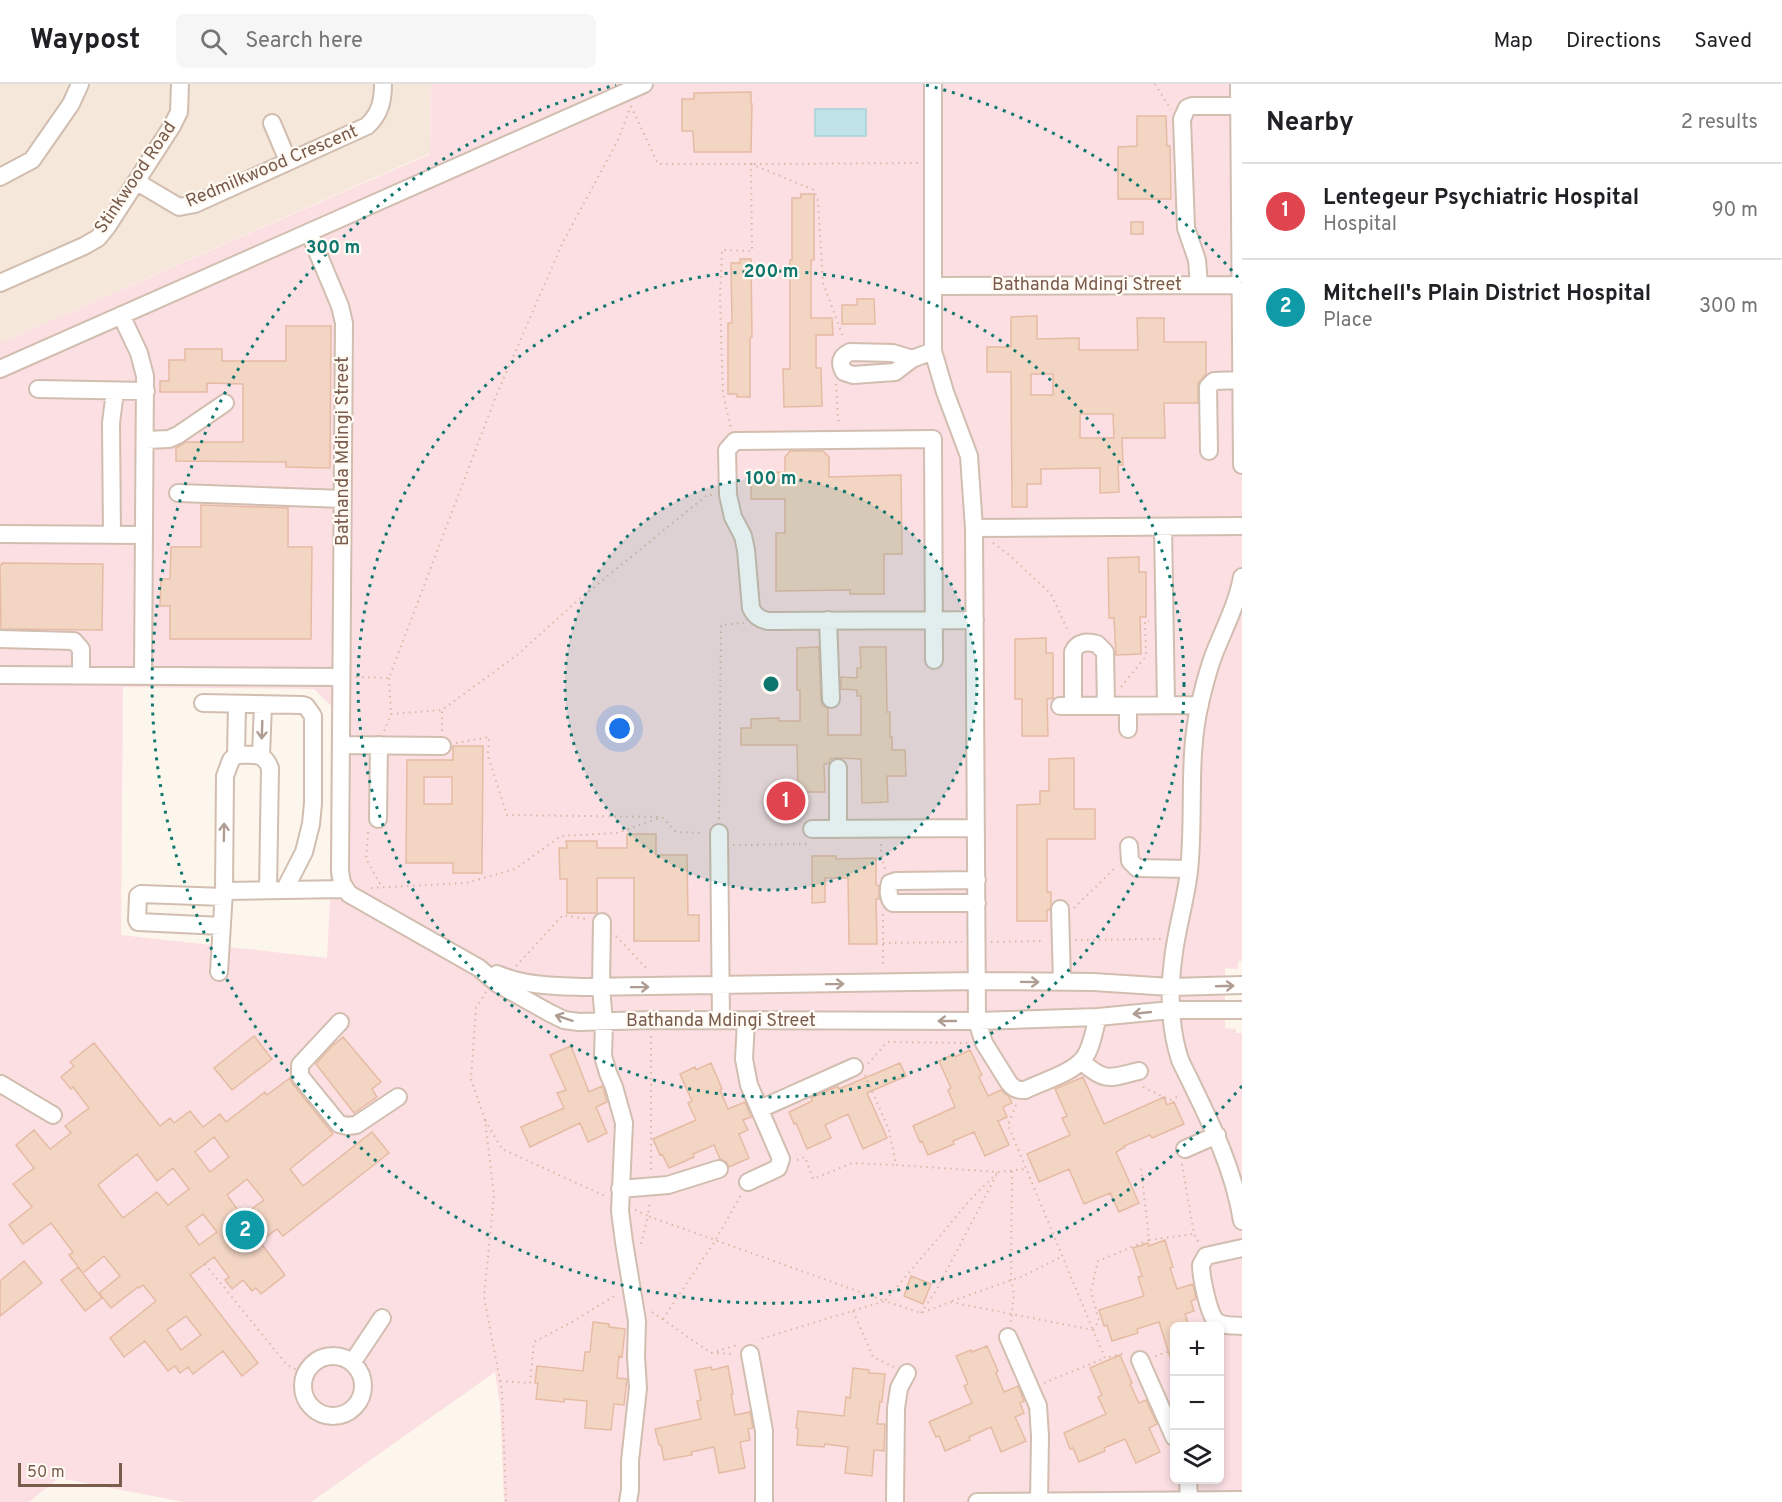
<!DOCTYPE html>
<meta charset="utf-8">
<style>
body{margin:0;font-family:Overpass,sans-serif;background:#f6f6f6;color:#202124}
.controls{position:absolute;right:18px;bottom:18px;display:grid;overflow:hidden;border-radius:9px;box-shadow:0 3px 9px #0003}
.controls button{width:54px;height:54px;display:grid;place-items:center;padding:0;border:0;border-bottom:2px solid #e0e0e0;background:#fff;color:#202124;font:30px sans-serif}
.scale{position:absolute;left:18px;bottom:15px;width:104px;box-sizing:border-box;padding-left:6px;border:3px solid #7a5c4d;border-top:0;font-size:16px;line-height:21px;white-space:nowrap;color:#7a5c4d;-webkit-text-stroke:4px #fffaf3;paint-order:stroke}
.you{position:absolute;left:620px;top:645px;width:21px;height:21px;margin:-15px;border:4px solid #fff;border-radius:50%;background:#1a73e8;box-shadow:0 0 0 9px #1a73e833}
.badge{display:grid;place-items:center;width:39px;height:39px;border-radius:50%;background:#2563eb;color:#fff;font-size:20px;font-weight:700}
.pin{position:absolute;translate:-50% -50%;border:3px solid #fff;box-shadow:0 2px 6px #0006}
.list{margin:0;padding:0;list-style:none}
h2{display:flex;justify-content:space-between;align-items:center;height:78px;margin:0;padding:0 24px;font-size:26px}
h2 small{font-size:20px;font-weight:400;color:#757577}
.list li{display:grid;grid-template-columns:39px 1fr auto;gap:18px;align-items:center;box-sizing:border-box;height:96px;padding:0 24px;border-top:2px solid #e0e0e0}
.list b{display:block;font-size:22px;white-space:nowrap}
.list p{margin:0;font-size:20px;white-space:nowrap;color:#757577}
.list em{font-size:20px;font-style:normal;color:#757577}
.icon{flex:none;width:33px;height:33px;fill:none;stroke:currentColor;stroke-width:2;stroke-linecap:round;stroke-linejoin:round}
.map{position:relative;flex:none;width:1242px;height:1418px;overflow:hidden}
header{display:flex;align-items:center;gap:36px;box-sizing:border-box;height:84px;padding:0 30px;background:#fff;border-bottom:2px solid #e0e0e0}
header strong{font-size:28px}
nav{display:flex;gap:33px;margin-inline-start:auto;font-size:21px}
.search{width:420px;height:54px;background:#f6f6f6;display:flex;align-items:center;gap:15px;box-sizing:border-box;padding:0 21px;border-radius:9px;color:#757577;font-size:22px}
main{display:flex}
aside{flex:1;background:#fff}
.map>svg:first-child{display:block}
.residential{fill:#f5e8da}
.medical{fill:#fbdfe3;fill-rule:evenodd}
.water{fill:#bfe3e8;stroke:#a5d3da;stroke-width:1.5}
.building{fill:#f3d5c3;stroke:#e6bba3;stroke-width:1.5;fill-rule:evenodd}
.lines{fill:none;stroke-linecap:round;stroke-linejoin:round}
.minor-casing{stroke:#d1beb0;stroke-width:20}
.path{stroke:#d9b8a5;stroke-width:2;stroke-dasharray:1.5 4.5;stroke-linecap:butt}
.minor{stroke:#fff;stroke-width:16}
.oneway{stroke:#af9d94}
.ring{fill:none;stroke:#0f766e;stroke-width:3;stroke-dasharray:3 6}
.labels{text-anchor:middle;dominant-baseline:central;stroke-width:4.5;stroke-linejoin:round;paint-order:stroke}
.street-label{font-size:18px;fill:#7a5c4d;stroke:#fffaf3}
.centre{fill:#0f766e;stroke:#fffaf3;stroke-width:3}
.ring-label{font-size:18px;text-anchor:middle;font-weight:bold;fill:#0f766e;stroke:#fffaf3;stroke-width:4.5;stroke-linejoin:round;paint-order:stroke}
</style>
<header>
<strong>Waypost</strong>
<div class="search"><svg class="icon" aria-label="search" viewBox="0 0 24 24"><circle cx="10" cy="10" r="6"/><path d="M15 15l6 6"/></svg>Search here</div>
<nav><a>Map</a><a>Directions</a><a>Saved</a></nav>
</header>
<main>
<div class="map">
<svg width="1242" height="1418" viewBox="0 0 1242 1418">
<rect width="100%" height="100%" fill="#fdf6ec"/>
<path class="residential" d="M0 0H431L430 69 0 259Z"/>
<path class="medical" d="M431 0H1242V877H1238V885L1225 884V944L1236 945V949H1242V1418H504L500 1322 495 1288 311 1418H184L59 1394 29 1418H0V259L430 70ZM123 603 314 605 331 622 330 813 327 874 121 851ZM1174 1242H1220V1396H1174Z"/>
<path class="water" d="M815 25H866V52H815Z"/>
<path class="building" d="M751 8V20H752L751 68H694L693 47H682V15H694V9Z
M1137 32H1166L1167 62H1170L1171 115H1118V63L1137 62Z
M801 110H814V176H811V234H832L833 251H816V284H821L822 322 784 323 783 285H790V176H792V114H801Z
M1131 138H1143V150H1131Z
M740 175H751L752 253 750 254V313H737V310H728V239H732L731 179H740Z
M857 215H874L875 240H842V221H857Z
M1037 232V255L1079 254V266H1138L1137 234H1164V258H1206V290L1198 299V319H1164L1165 354H1122L1123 381H1118L1119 408 1100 409V384L1041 385V400H1027V423H1012L1011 288H987V263H1011V233ZM1031 290H1053V311H1031ZM1080 330H1113L1114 354H1080Z
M286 242H331L330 384 286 383V378L176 377V364L186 358H243V300L207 299V308H160V297H169V276H185V265H222V277H286Z
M790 367H823L829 373V393L901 391 902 470H884V510H850V506L776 507V449H785V415H751V389L785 388V373Z
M201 421 288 424V463H312L311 555H170V522H160L161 495H170L171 463H201Z
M1139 473V488H1146V533H1140L1141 570 1116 571 1114 534H1109L1108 474Z
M2 479 103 480 102 546 1 545 0 481H2Z
M1046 554V569H1053V614L1047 615 1048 652H1022V615H1015V555Z
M819 563 821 615 822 621 828 625V651H861V612H857V606L841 605V593L857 594V584H861L860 563H886L887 628H890V653H892V666H905L906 692H887L888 718 862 719 861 675 837 674 830 675 829 680H824L825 708H798L797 661H741V644H751V635L779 634V637H800V606H797V564Z
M453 662H483L482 789H453V779H406L407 676H453ZM424 693H452V720H424Z
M1074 674V725H1095V755H1047V808H1051V819L1050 826H1047V837H1017V721L1040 720V707H1049V675Z
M627 750H656V771H687L688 831H699V857H634V794H597V829H567V795H560L559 764H567L566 757H597V764H627Z
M812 772H836V775L876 774V801L879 802V815H876L877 860H849L848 794H825V818L812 819Z
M254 952 272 975 232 1006 214 984Z
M343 953 381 998 372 1005 377 1013 354 1029 316 980 331 963Z
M94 959 160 1042 170 1034 174 1039 190 1027 203 1043 220 1030 226 1038 265 1008 267 1011 290 994 292 999 333 1050 290 1085 303 1102 372 1048 389 1069 283 1152 277 1145 260 1158 285 1191 261 1210 256 1204 252 1207 243 1196 232 1205 225 1196 229 1193 214 1173 190 1191 258 1279 242 1292 223 1267 193 1290 188 1283 180 1289 175 1282 168 1287 145 1257 124 1273 110 1254 156 1217 143 1201 139 1204 138 1203 111 1224 99 1209 120 1192 104 1172 83 1189 69 1171 73 1168 51 1139 23 1160 9 1141 32 1123 13 1100 34 1084 16 1061 34 1046 50 1065 71 1049 65 1042 89 1024 73 1003 71 1005 61 993 74 982 70 978ZM214 1053 229 1073 210 1088 195 1068ZM137 1070 157 1097 173 1084 189 1105 168 1121 157 1108 123 1134 98 1101ZM247 1095 264 1116 242 1132 227 1111ZM203 1130 217 1148 199 1161 186 1143ZM186 1232 201 1251 181 1266 167 1246Z
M571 962 589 1008 602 1002 604 1007 607 1018 596 1023 607 1049 588 1058 580 1039 530 1063 521 1043 564 1024 557 1009 566 1006 550 971Z
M970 966 982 991 979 993 988 1012 1001 1006 1009 1013 1012 1019 1003 1023 1007 1033 998 1037 1009 1061 985 1072 974 1048 953 1057 954 1060 928 1071 922 1057 920 1058 913 1042 955 1023 948 1006 951 1004 939 977 954 970 955 973Z
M711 979 722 1005 720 1006 728 1025 745 1018 751 1033 743 1036 748 1046 739 1050 749 1074 729 1083 726 1078 720 1075 714 1061 693 1070 694 1073 669 1084 662 1070 660 1071 653 1055 696 1036 688 1019 692 1017 680 990 695 983 696 986Z
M900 979 906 992 867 1009 887 1054 863 1065 848 1030 825 1041 831 1054 807 1065 796 1039 794 1040 789 1028 812 1017 811 1014 838 1002 839 1005Z
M1083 993 1104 1040 1164 1013 1167 1021 1174 1018 1184 1040 1152 1054 1150 1051 1124 1062 1125 1063 1116 1068 1139 1119 1119 1128 1110 1109 1084 1120 1069 1085 1039 1098 1027 1070 1070 1051 1062 1034 1067 1032 1055 1005Z
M1165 1156 1173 1183 1170 1184 1177 1205 1193 1200 1196 1215 1191 1217 1194 1227 1185 1230 1189 1242H1174V1278L1172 1279 1159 1238 1137 1245 1138 1249 1112 1257 1107 1241 1104 1242 1099 1226 1144 1212 1138 1193 1142 1192 1133 1164 1148 1159 1149 1162Z
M24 1177 42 1199 0 1232V1197Z
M78 1183 102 1214 85 1227 61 1196Z
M911 1192 931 1200 923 1220 904 1212Z
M593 1238 609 1240V1243L625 1245 622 1273 619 1272 617 1294 627 1295 624 1321 614 1320 611 1346 585 1344 587 1317 564 1315V1318L536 1315 538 1299H535L537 1282 583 1287 585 1268H590Z
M987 1262 998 1287 996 1289 1004 1308 1018 1302 1024 1317 1020 1319 1024 1329 1015 1333 1026 1357 1001 1368 991 1343 969 1353 970 1356 945 1367 939 1352 936 1353 929 1338 972 1319 964 1302 968 1300 956 1272 971 1266 972 1268Z
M1120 1271 1132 1299 1130 1300 1139 1319 1146 1316 1157 1340 1149 1344 1160 1368 1136 1379 1125 1355 1104 1364 1105 1367 1079 1378 1073 1364 1070 1365 1064 1349 1106 1330 1098 1313 1102 1311 1090 1284Z
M728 1282 733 1310H731L735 1331 750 1328 753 1344 748 1345 750 1356 740 1358 745 1384 719 1389 714 1363 691 1368 692 1371 664 1376 661 1361H659L655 1345 701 1335 697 1317 701 1316 695 1286 711 1283 712 1286Z
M853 1284 869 1286V1289L885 1290 882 1318H880L877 1340H885L884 1367 874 1366 872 1392 845 1389 848 1363 825 1360 824 1363 797 1361 798 1345 796 1344 798 1327 844 1332 846 1313 850 1314Z"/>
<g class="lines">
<defs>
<path id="minor" d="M933 0V267L945 308 969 372 974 444 977 937 984 959 1009 999C1014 1005 1017 1006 1025 1006 1041 998 1073 989 1084 974 1092 963 1094 946 1098 933
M1239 0 1242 381
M272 39 288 77
M0 93 32 76 71 20 80 0
M137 98 179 123 195 120 367 42C380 30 383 17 383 0
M309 148 340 222 344 239 340 787 342 799 349 810 479 884 498 900 548 928 564 936 579 938 651 936 977 937 1098 933 1171 926H1242
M0 199 84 162 98 154 107 143 172 42 179 28 180 0
M1199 201 1197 176 1186 144 1182 35 1187 24 1192 22H1239
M934 202 1241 201
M121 231 139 269 145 292 143 592
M912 275 893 269 850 268C840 273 839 279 844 288L853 291 895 288 912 275 933 267
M0 285 644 0
M38 305 146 307
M146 356 169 355 178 351 225 319
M1209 367 1208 303 1214 297 1241 296
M178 409 343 415
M1163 443 1166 621
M974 444 1242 442
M0 450 144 451
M112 451 111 339 115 307
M1242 493C1237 520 1224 545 1214 570 1208 586 1204 602 1200 619 1187 674 1195 731 1189 787 1186 814 1178 840 1174 868 1169 903 1169 942 1180 976 1205 1028 1233 1079 1242 1137
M828 536 831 615
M0 555 74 557 81 565V591
M934 576 933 355 735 357 727 366 728 411 733 433 743 452 746 466 751 524C755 532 759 535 768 537 837 536 906 537 975 536
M0 591 341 593
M203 619 302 621 306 622 313 632V719L311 740 304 768 285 805
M1060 622 1200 621
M1073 622V568C1077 558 1087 557 1097 560L1105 568 1106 622
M1128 622V645
M341 661 442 662
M236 671C251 671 264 667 270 684L268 806
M261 672 263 620
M838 684V745
M378 735 379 661
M812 745 976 744
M719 749 721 936
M1129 762 1130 777 1137 784 1189 785
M977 796 896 797 890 799C888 805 888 815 893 819H977
M224 807 345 805
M1060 825 1062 898
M602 838 601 903 604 938 603 972 608 989 614 1003 624 1039 620 1127 624 1158 637 1237 636 1273 638 1304 630 1377V1406L628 1418
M222 842 138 838 137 836 138 812 141 810 224 813
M219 888 224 807 225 692 231 676 236 671 237 620
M497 890C525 902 554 902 583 903L977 897 1093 898 1171 903 1242 901
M746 937 744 975 749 1001 781 1075 778 1084 748 1098
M340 938 300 981V992L339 1040 347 1042 356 1041 398 1013
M1081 977C1106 999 1109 994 1139 987
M1 1000 53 1031
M760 1025 854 983
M1185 1065 1217 1051
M620 1105 668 1101 719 1085
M1242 1164 1206 1172 1201 1181C1201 1192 1208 1227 1215 1236 1221 1243 1234 1241 1242 1242
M1008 1253 1038 1322 1040 1352 1039 1418
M750 1270 764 1347V1418
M303 1302a30 30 0 1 1 60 0a30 30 0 1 1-60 0Z
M1140 1276 1174 1353
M352 1279 382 1234
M1188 1396 1189 1416
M895 1418 896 1324 899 1304 907 1289
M977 1418 1242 1416"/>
</defs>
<use href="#minor" class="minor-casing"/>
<path class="path" d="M1155 0 1171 26
M631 22 658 80H751L752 167 722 166 720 214 723 310 731 344
M751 80 814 106 818 117 823 199 844 255
M754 80 919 79
M836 300 838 334 840 342
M993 459 1008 470 1051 510 1069 549
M356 593 389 594 496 312 563 158 617 58 631 22
M389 594 391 630 442 626 517 571 577 517 707 411H713
M1121 603 1146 572 1145 537H1149
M384 647 391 630
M442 647V626
M456 659 489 653 488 672 507 731 662 733 676 748 704 749
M719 735 721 541 744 539
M368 748 366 775 382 803
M881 760V769L885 786
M733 761 808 760
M371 804 466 799 515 785 561 752 617 749 659 734
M1074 824 1117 782
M883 830V884
M616 852 649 887
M1075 856 1162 855
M991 858 1045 857
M883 859 962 858
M516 882 563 831 586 835
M486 908 476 924 471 995 485 1036 494 1111 484 1213 502 1307 506 1418
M651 952V1088
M868 980 887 958 969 959
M865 991 889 1046 896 1081 998 1088 1025 1085
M1143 1003 1170 1016 1181 1011
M1016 1021 1008 1041 1093 1246
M485 1036 502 1065 605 1112
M797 1076 805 1073 813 1095 852 1079 895 1081
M1182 1080 1194 1150 1199 1159
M635 1126 648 1132 650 1117
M1149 1156 1193 1150
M641 1160 648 1132 885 1217 757 1256
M205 1180 287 1281 314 1294
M952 1217 1023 1192 1063 1172
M853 1227 873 1273 894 1283
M652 1228 711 1269 735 1270
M921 1229 937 1205 998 1088 971 1115 885 1217 921 1229 950 1218 1093 1246 1105 1274 1125 1269
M663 1235 715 1157 741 1111
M1011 1238 1014 1210 1011 1196 1012 1087
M1093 1246 1099 1237 1091 1207 1098 1177 1149 1156 1141 1084
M711 1269 737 1261
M1155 1272 1174 1266
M500 1297 530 1299 534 1258 572 1238 616 1211
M1044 1299 1105 1274"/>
<use href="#minor" class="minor"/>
</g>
<defs><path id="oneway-shaft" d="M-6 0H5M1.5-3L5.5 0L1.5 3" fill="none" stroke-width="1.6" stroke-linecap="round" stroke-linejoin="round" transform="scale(1.5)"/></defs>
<g class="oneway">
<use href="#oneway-shaft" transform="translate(262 646) rotate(92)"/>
<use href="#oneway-shaft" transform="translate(224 748) rotate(-89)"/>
<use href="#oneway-shaft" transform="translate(1030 898) rotate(1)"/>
<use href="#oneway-shaft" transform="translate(835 900) rotate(-1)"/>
<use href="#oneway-shaft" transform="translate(1225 902) rotate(-2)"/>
<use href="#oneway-shaft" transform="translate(640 903) rotate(-1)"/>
<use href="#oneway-shaft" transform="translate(1142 929) rotate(174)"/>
<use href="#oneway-shaft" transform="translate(564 934) rotate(-162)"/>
<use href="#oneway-shaft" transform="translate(947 937) rotate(-180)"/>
</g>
<circle cx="771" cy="600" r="206" fill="#0f766e" fill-opacity=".12"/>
<g class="ring">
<circle cx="771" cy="600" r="206"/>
<circle cx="771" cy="600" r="413"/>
<path d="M1242 1002A619 619 0 1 1 616 1M926 1A619 619 0 0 1 1242 198"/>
</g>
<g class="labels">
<g class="street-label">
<text transform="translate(272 83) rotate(-23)">Redmilkwood Crescent</text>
<text transform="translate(136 94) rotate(-56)">Stinkwood Road</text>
<text x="1087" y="201">Bathanda Mdingi Street</text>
<text transform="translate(343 367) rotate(-90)">Bathanda Mdingi Street</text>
<text x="721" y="937">Bathanda Mdingi Street</text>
</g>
</g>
<circle cx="771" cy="600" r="9" class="centre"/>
<g class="ring-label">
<text x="333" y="169">300 m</text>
<text x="771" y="193">200 m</text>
<text x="771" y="400">100 m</text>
</g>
</svg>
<div class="controls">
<button>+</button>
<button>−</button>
<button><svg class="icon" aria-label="layers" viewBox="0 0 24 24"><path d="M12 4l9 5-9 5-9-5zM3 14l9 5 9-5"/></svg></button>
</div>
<div class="scale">50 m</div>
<div class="you"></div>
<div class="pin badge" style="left:786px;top:717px;background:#e0444e">1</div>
<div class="pin badge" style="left:245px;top:1146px;background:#0f9aa8">2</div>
</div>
<aside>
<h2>Nearby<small>2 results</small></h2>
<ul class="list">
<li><span class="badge" style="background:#e0444e">1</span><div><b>Lentegeur Psychiatric Hospital</b><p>Hospital</p></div><em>90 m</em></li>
<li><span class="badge" style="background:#0f9aa8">2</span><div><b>Mitchell's Plain District Hospital</b><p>Place</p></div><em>300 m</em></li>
</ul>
</aside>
</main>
